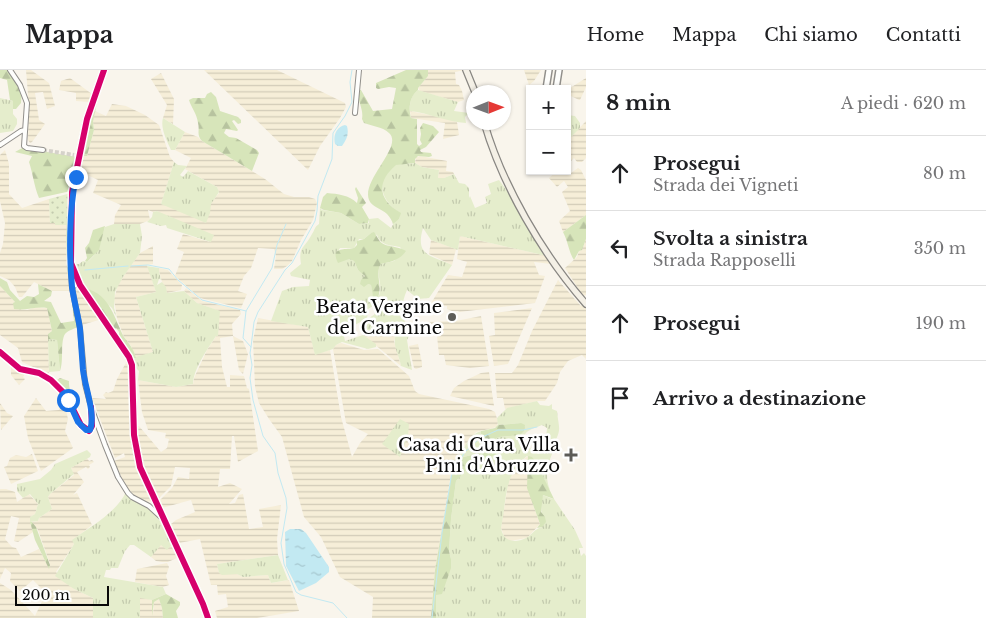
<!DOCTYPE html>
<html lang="it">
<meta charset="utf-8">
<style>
body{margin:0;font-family:"Libre Baskerville",serif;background:#f2f2f2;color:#202124}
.controls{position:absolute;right:15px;top:15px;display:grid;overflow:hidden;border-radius:0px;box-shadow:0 1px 4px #0004}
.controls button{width:45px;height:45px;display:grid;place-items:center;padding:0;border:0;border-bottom:1px solid #e0e0e0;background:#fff;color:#202124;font:25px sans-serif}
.compass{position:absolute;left:466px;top:15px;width:45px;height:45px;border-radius:50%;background:#fff;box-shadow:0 1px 4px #0004;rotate:89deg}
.scale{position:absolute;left:15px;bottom:12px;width:94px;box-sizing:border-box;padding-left:5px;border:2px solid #090909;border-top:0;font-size:14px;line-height:18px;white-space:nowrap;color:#090909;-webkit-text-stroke:4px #fff;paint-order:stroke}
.stop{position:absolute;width:15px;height:15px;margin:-11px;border:4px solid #1a73e8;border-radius:50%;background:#fff}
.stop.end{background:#1a73e8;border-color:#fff;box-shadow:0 1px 5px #0008}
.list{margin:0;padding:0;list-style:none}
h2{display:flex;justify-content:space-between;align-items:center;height:65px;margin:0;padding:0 20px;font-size:21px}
h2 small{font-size:16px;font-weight:400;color:#757577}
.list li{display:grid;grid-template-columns:32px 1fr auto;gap:15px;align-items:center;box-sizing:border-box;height:75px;padding:0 20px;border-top:1px solid #e0e0e0}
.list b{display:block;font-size:19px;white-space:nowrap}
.list p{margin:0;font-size:16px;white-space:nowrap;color:#757577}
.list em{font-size:16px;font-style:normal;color:#757577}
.icon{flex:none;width:28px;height:28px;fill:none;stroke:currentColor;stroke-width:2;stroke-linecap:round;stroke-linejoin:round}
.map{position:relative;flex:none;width:586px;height:548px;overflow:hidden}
header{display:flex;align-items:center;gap:30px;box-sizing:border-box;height:70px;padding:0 25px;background:#fff;border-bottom:1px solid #e0e0e0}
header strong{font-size:24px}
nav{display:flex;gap:28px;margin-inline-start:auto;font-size:18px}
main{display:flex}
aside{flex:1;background:#fff}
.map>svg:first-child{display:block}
.farmland{fill:url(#farmland-rules)}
.grass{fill:url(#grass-tufts);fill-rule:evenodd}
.forest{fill:url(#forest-firs)}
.garden{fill:url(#garden-dots)}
.water{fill:url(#water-ripples)}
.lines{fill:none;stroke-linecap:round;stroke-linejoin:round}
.stream{stroke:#c2e9f2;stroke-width:1}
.minor-tunnel{stroke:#d5d2ca;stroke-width:4;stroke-dasharray:4 2;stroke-linecap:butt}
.minor-casing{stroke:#918f8b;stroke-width:6}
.tertiary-casing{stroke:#918f8b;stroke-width:8}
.secondary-casing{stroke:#888682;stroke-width:8}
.minor{stroke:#fefefc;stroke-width:4}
.tertiary{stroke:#fefefc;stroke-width:5}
.secondary{stroke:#f4f0e6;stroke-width:5.5}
.cycleway-casing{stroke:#fff;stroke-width:9}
.cycleway{stroke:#d6006c;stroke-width:6}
.route{stroke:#1a73e8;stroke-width:6}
.poi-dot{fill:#5d5c58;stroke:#fff;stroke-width:2}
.labels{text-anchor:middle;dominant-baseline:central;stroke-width:5;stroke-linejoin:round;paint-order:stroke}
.poi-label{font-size:18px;fill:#090909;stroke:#fff;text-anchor:end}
</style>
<header>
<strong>Mappa</strong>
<nav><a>Home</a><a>Mappa</a><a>Chi siamo</a><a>Contatti</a></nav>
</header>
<main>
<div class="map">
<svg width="586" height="548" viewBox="0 0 586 548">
<defs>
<pattern id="farmland-rules" width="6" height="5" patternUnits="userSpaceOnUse" patternTransform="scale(1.25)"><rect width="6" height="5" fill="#f6eed8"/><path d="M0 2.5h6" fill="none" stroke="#d2cbb8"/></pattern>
<pattern id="grass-tufts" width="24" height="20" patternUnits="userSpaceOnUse" patternTransform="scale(1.25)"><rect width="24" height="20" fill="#e5edcc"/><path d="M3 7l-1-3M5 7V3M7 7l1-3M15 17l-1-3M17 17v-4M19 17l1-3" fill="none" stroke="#c3caae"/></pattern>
<pattern id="forest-firs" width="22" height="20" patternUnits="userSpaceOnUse" patternTransform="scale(1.25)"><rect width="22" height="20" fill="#d7e5ba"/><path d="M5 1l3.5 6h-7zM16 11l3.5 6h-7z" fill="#b7c39f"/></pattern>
<pattern id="garden-dots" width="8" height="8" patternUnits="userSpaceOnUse" patternTransform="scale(1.25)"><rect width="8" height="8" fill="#e5edcc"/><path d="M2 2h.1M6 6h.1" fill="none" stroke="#c3caae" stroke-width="1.8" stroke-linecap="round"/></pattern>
<pattern id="water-ripples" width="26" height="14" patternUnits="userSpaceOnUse" patternTransform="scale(1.25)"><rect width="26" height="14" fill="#c2e9f2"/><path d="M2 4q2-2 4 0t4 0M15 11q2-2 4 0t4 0" fill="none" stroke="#a5c6ce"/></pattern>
</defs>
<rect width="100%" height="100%" fill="#f9f5ec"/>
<path class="farmland" d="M26 0H31L49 13 55 36 47 39 43 22 35 23 39 50 45 54 32 72 30 73 28 70 29 37Z
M204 0H277L345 33 346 37 340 48 320 76 308 100Z
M428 0H465L455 2 456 14 459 15 462 21 464 30 458 32 420 21 418 18 428 6Z
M524 0H541L534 11 529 15Z
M161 3 174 29 173 54 163 48 167 35 151 9Z
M70 8 92 24 89 32 76 31V23L59 20 61 11Z
M586 8V17L580 30H579L569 25 568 22 570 18Z
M112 34 126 36 145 45 159 55 170 87 174 92 161 134 210 143V134L219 123 217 117 185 99 191 88 175 80 185 62 198 67 202 71 265 109 284 124 294 127H309L315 129 317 133 313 150 301 170 292 191 287 196 282 199H274L276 186 274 179 258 178 251 198 244 206 238 221 247 224 241 238 200 228 175 206 184 182 177 179 183 164 210 172 157 141 153 142 148 140 150 150 140 154H114L115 145 121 135 93 123 98 110 79 101 82 86H87L94 60 93 52 95 41 106 46Z
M410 41 450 49 457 52 459 65 443 69 445 53 411 48Z
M586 51V88L582 92H577L574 88 570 92 567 91V71Z
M5 80 9 94V124L22 138 49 129 50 152 55 153 56 155H67V197L70 221H52L34 212 22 227H19L15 217 9 210 0 206V183L3 174 5 153 0 131V85Z
M420 86 447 91 446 101 453 102 454 104 444 108H438L439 100 422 97 415 93 416 87Z
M578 98 581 100 586 110V145L563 162 559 151 570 141 562 122 568 117 564 111 557 117 549 108 557 101H561L568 105Z
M460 166 547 186 551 194 534 192 539 205 545 206 535 233 459 242 458 241H452L447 239V236L430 235 448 205 462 207 467 192 457 189Z
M586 169V225L583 226 565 198 577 187 579 181 582 180Z
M431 170 456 179 452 195 429 184Z
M153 176V194L147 195 156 222 136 227 153 282 136 288 131 276 124 267 117 248 114 229 118 215 131 195 140 183Z
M159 198 168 200 182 215 181 220 167 223 162 212 159 201Z
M558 210 581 236 583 234 586 238V289L582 285 568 291 560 302 557 313 545 331H537L505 339 503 328H497L495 303H512L518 295 532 261Z
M0 216 15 232 17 239 27 240 36 237 47 238 52 261 48 264 49 304 22 292 18 278 0 265Z
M78 217H80L102 249 82 255 75 220Z
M186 218 202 231 240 240 241 244 232 254 233 266 243 271 248 284 243 304 239 300 233 266 220 268 222 297 227 317H230V305L244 306 247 318 249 319 258 381 238 392 234 366H232L230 399H220L218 417 230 413 242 419 229 434 235 433 239 425 243 424 249 459 263 457 259 439 281 435 277 469 278 485 217 494 219 503 237 504 243 507 268 505 271 513 289 510 299 541 257 548H217L215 541 228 537 226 524 218 525 217 515H211L200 469 179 473 176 470 171 458V454L176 450 195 442 191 430 162 438 159 431 172 418 178 407 189 409 190 398 175 397 171 416 158 429 141 392 138 379 136 356H139L161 382 167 378 169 369 165 368 166 363 148 360 142 342 138 310 176 317 193 314 194 308 207 280 216 266 218 265 219 241 197 233 184 221Z
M532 238 508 294 494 296 489 266 495 265 494 243Z
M481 246 489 296 470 298 446 295 444 285H439L437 266 421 259 422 254 425 252 456 251Z
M258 248 308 257 315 284 330 280 341 347 352 387 360 373 368 364 346 353 333 279 336 275 341 273 364 280 378 279 409 306 415 321 419 324 489 339 495 342 498 352 497 357 476 362 468 371 452 398 435 500 431 548H372L373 527 340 507 321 467 304 447 282 367 269 349 259 333 255 317 253 270Z
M398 260 394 271 401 296 363 265Z
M418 274 422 293V297L416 299 414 298 409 276Z
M128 289 130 295 132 378 138 397 154 430 151 431 147 432 135 426 129 420 123 410 114 391 125 387 124 383 115 388 92 328 106 329 103 325 106 322 108 323 113 321 117 309Z
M11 292 24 301 25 304 23 307 25 309 19 315 11 305Z
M489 302 494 336 450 326 454 318 464 311 481 303Z
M36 328 46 341 59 340 60 332 64 331 68 349 65 361 73 378 41 401 28 368 24 346Z
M0 333 7 343 13 346 1 360Z
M32 384 38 401 11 414 4 397 7 396 10 388 16 385 26 387Z
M528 386 527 401 533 435 540 454 527 468 510 471 505 469 501 458 508 414 511 405 518 393Z
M87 388 89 391 92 390 94 392 89 395 90 397 88 399 86 397 77 402 84 412 73 425 77 423 92 455 73 470 74 474 56 502 74 519 93 528V548H0V513L11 520 35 546 46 523 33 510 20 521 10 511 11 503 5 498 0 509V419H6L15 422 17 432 29 424 38 434 35 444 30 447 31 456 33 462 18 472 14 471 19 448 11 446 5 469 12 477 16 478 21 487 39 479 49 498 50 494 38 460 32 452 38 451 39 448 52 439 48 427 50 424 74 405 71 398Z
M174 472 181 486 168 492H162L156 491 151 487 161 474Z
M167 493 169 497 166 506 169 515 163 517 135 512 137 499Z
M140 527 152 530 153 545 154 532 159 529 162 538 163 548H140Z"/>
<path class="grass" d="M418 20 458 32 454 41 469 43 465 47 466 53C447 52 429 43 410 41 409 33 412 24 418 20Z
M0 28 13 31V44L17 49V54L13 61 0 63Z
M567 45 575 46 580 53V58L567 71Z
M163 48 185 62 175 80H171C167 71 160 58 163 48Z
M174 92 178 95 187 96 180 105 183 107 188 101 217 117 219 122 211 134 210 143 206 153 161 134Z
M415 93 422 97 439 100 438 108H444L454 104 459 113 465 114 469 118V128L470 126 475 138 487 133 485 127 491 124 488 114 499 110 518 136 547 186 460 166 458 180 431 170 423 158C415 186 430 185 452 195L429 228 418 229 407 220C401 233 399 251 412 260L411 261 400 259 368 263 364 258V251H362L348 259 344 266 345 271 363 265 376 274V277L368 279 342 272 336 275 333 279 315 285 308 257 271 251 282 221 293 217 309 216 310 210 291 206 290 203 301 194C298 176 305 178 312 164 315 160 314 157 319 154L320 138 322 140 341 143 359 154 369 153V149L378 148 391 158 395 151 399 149 400 143C382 132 373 109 395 95 401 92 409 95 415 93ZM371 163 377 165C381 176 390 175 400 177L404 183 394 191 381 194C375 202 382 212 380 222 380 225 377 227 377 229 375 240 380 243 367 249L368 239 373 236V225L371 215 368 214 363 203 358 200 354 191C348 188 343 188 336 185L340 178H354L359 169H364Z
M157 141 214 165 211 172 167 158 166 155 161 156 147 152 152 147 153 142Z
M114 154H140L142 166 140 183 123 207 115 222 114 238 117 248 112 238 101 228 95 222 86 218 73 194H79L83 191 87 192C102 180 99 173 105 157Z
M147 196 159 198V201L161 210 159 209 157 215 162 212 166 217 167 223 184 221 197 233 220 241 218 266H216C208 278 193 300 193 314L176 317 138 310 139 301 134 296 132 288 153 282 136 227 156 222Z
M398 260 411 262 407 270 412 300 401 296C399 283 390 274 398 260Z
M48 269 57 270 60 301 49 302Z
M537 331 540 335 549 336 552 334V339L557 341C559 360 562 358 553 376L555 378C548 391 544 406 550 420 542 410 541 390 527 386 503 405 507 430 501 458 503 471 514 474 526 468 532 465 534 459 542 457L541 430 543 425 550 428 554 429 575 460 583 478H579L581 486 584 483 586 486V548H436V524L451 489 449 481 451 449 456 411 468 398 479 391 491 387 493 377 491 375V371L499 367 520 365 521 353 498 355 497 348 507 338ZM542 355 547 358C547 369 538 383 525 377 520 361 530 360 542 355Z
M400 349 409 354 408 366 400 387 382 374Z
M481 361V365L486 372 487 377 483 382 456 389C465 381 467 365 481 361Z
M87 380 91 384 90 387 71 398 74 404 50 424 48 427 52 439 39 448 38 451 30 452V447L35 444 38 434 30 424 23 428 17 421V414L40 409 51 400 55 394Z
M126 422 164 450 174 472 167 480 161 475 151 487 134 475H130L125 481 118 498H111L110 500H106L104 507 163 517 166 524 152 530 140 528V548H93V528L74 519 55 506 74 474 72 470C90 457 117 442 126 422Z
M278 485 288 510 271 513 268 505 243 507 237 504 222 505 219 503 217 494Z"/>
<path class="forest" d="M0 0H8L22 20 21 33 16 39H13V31L10 30 7 10 0 8Z
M406 0H428V6L418 18V20C410 26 408 38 411 48L417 49V74L419 76 422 74 420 70 421 64 420 58 423 53 433 56 439 62 426 77 420 80 421 82 431 83 432 86 429 87 418 86 415 89V93L396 95C376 112 378 130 401 143L399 149 393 154C392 151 390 147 387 144 382 139 372 137 369 130 361 110 404 76 389 63 383 57 372 56 364 53L362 49C364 38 356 30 359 20H361L373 41 392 39 396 18 389 17 378 19 376 18V13Z
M211 22 216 27 220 41 238 47 241 50V53L238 54 234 50 232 51 238 60 237 61 226 59 224 63 229 67 236 68 257 80 259 83 252 101 202 71C196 64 200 61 198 53 197 44 191 37 189 30L193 28H205L207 24Z
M97 25 98 28 93 52 94 60 87 86H82L91 42Z
M24 77 36 80 77 87 71 121 39 128C34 116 33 104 29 92L32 86 15 82Z
M356 117 366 133 362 137 369 149 368 153 359 154 341 143 324 140 320 138 323 127 327 123C338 124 349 125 357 133L358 128 355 119Z
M71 133 74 214 76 225H73C65 214 64 143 71 133Z
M586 145V169L582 180 579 181 574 190C569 183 568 171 563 162Z
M105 156 99 180 87 192 85 191 87 188 85 178 89 173 93 160Z
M374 162C376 165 377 167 379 170 384 178 397 175 406 181 400 190 391 192 381 194 374 204 384 218 377 229L373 227 371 215 368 214 364 217 360 214 361 210 365 206 358 200 354 191 349 189 338 193C330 177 344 180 354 178L357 175V171L364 169 371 163Z
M0 208 7 212 10 220 20 231 27 226 34 227 39 224 38 214 52 221 51 226 44 231 51 232 61 253 74 251 72 233 74 231 79 256C75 259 68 260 65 264 60 272 64 291 60 301L57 270 48 269V264L52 261 47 238C36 236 26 241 14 239L13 233 15 232 0 216Z
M86 218C111 226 114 248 124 267 129 274 134 279 136 288H132L119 269V262L116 258 114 260Z
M60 308 69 311C68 325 79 330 77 345L68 329 54 312Z
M521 353 525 355 524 361 520 365 499 367 491 371V375L496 379V384L468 398 456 411 451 449 449 481 451 489V498L442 524 436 525V548H431L435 500 453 395 456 389 483 382 487 377 486 372 481 365V361L495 358 498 355Z
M528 386 532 387 536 392 554 429 543 425 541 442 545 447 546 452 542 457 537 458 540 454 527 418Z
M30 452H32L36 457 50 495 49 499 35 470Z
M166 524 180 532V535L176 541 178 548H163L162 538 159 529 154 532 152 546V530Z"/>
<path class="garden" d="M71 123C71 134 67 143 67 155H55V153H50L49 129Z"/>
<path class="water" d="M345 55 347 56C349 64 347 69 342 76H338L335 74C333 66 336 57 345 55Z
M290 459H301L306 463 329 497V502L316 513 299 521 286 496 285 462Z"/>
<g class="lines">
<path class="stream" d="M286 154 277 175 272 198 246 241 243 268 251 277 250 283 252 295 250 308 253 330 263 366 275 383 278 403 286 428 287 438 281 473 284 494 296 522 301 525 333 533 347 548
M131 196 148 195 169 199 178 210 202 230 246 241
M85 200 128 196
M251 277 254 252 258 242 285 200 292 193 315 151 317 141 318 126 332 89 333 63 345 46 352 32 350 12 352 0
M432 548 442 463 452 402 465 382 480 368 498 360H523L537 357"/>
<path class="minor-tunnel" d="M43 80 74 85"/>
<defs>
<path id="minor" d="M10 0 20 15 27 33 24 76 27 78 43 80
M355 43 359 0
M0 75 21 61 25 60
M71 198 72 218
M80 215H75L72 218 80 258 85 314 91 337 105 375 118 407 128 423 132 427 149 436 161 447
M0 282 20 299 39 303 51 310 62 321 69 331 81 355 89 361 92 356 91 339"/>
<path id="tertiary" d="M104 0 87 49 72 122 71 193 80 215 129 287 132 295 134 365 140 397 203 534 208 548
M546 19 549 0
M556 19 559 0"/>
<path id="secondary" d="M466 0 475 22
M484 52C502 115 543 185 586 234"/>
</defs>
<use href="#minor" class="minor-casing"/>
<use href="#tertiary" class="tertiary-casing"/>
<use href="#secondary" class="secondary-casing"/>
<use href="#minor" class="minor"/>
<use href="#tertiary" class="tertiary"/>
<use href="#secondary" class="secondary"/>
<defs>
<path id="cycleway" d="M104 0 87 49 72 122 71 193 80 215 129 287 132 295 134 365 140 397 203 534 208 548
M0 282 20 299 39 303 51 310 62 321 69 331 81 355 89 361 92 356 91 337"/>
</defs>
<use href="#cycleway" class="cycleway-casing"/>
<use href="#cycleway" class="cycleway"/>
</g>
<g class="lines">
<path class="route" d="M68 330 78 352 86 360H90C96 345 85 317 83 300 82 287 81 272 80 259 78 245 74 231 72 217 69 184 69 140 76 107"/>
</g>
<g class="poi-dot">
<circle cx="452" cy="247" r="5"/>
<path d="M568.5 377.5h5v5h5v5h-5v5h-5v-5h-5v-5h5z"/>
</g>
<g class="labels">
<g class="poi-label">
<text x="442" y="237">Beata Vergine<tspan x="442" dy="21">del Carmine</tspan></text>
<text x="560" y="375">Casa di Cura Villa<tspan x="560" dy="21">Pini d'Abruzzo</tspan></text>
</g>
</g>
</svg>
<div class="controls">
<button>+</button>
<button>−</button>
</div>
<svg class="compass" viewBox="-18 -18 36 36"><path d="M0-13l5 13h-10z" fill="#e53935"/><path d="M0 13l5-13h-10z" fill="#757577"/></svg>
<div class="scale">200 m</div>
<div class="stop" style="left:68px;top:330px"></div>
<div class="stop end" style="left:76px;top:107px"></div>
</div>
<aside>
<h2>8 min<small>A piedi · 620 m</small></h2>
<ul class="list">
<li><svg class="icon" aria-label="ahead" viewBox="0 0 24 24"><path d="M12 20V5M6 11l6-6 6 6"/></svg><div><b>Prosegui</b><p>Strada dei Vigneti</p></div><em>80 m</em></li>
<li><svg class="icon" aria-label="left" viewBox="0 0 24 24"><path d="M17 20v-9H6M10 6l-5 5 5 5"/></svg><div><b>Svolta a sinistra</b><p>Strada Rapposelli</p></div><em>350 m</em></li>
<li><svg class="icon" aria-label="ahead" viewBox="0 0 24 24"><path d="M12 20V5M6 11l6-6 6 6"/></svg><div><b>Prosegui</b></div><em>190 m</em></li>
<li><svg class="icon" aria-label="arrive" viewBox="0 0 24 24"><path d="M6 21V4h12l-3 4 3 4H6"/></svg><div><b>Arrivo a destinazione</b></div></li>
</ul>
</aside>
</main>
